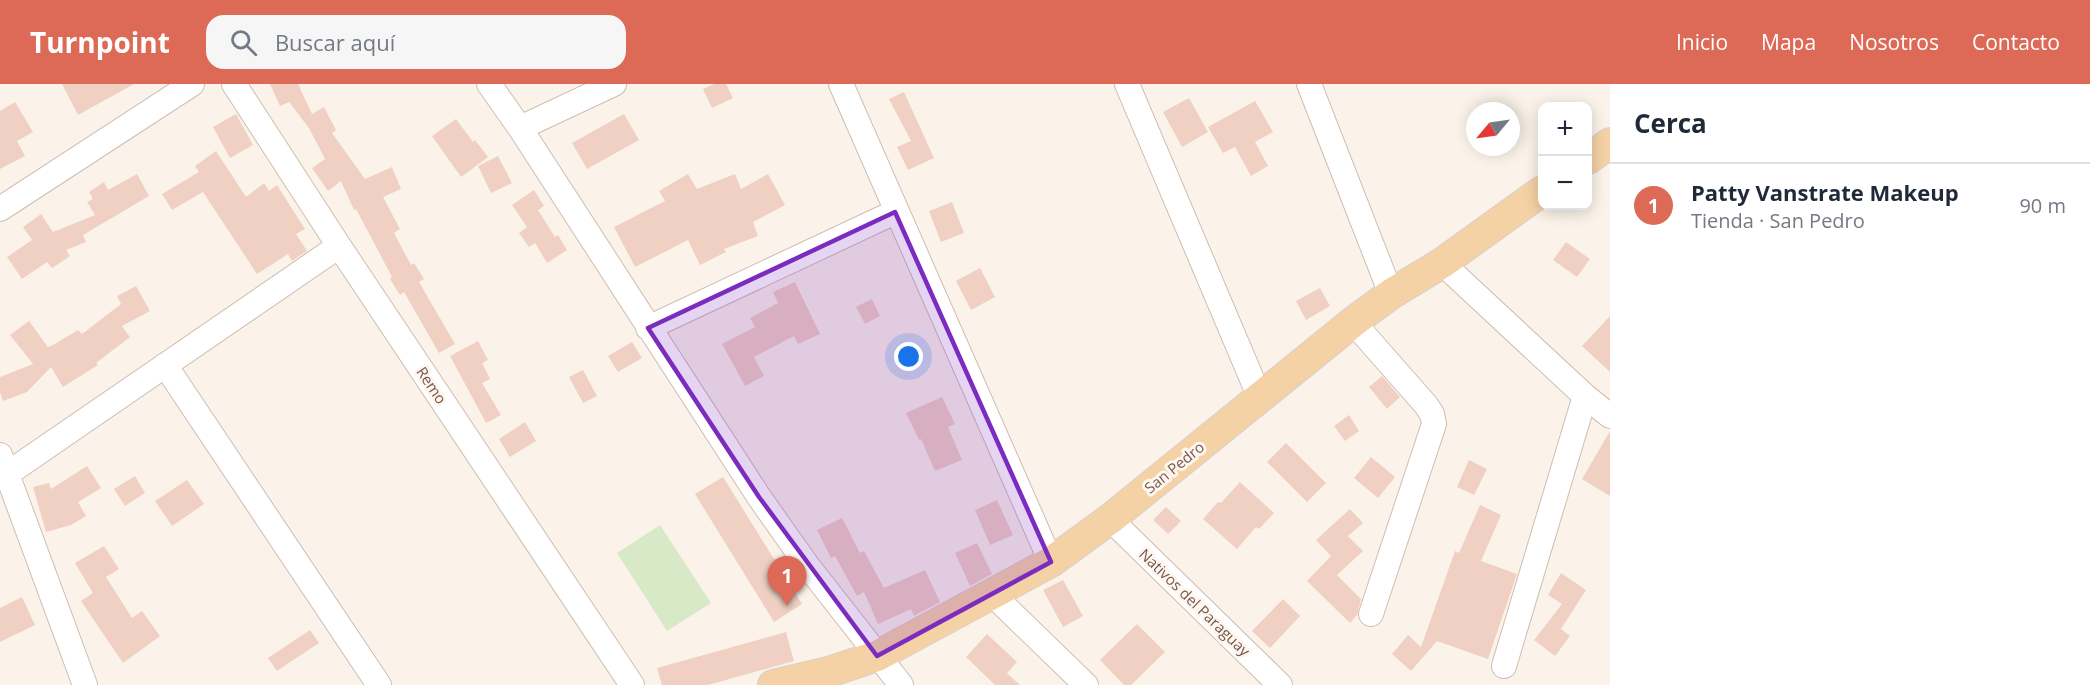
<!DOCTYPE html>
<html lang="es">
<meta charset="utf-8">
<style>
body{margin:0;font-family:"Open Sans",sans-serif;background:#f6f6f7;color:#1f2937}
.controls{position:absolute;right:18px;top:18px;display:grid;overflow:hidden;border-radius:12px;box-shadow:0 3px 15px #0003}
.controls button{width:54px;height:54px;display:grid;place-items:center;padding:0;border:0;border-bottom:2px solid #e0e1e3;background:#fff;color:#1f2937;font:30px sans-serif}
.compass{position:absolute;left:1466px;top:18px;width:54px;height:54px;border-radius:50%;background:#fff;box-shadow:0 3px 15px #0003;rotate:241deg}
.you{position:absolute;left:909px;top:273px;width:21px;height:21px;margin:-15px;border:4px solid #fff;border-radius:50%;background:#1a73e8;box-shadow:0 0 0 9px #1a73e833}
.badge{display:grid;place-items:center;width:39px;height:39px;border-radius:50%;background:#dd6957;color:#fff;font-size:20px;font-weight:700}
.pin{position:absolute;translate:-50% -50px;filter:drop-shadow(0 2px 3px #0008)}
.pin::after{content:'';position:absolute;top:32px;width:21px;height:18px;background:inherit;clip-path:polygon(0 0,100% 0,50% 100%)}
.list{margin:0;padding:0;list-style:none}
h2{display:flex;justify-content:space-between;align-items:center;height:78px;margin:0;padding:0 24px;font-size:26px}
h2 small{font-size:20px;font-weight:400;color:#747a83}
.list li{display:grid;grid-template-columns:39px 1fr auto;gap:18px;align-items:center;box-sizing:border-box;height:84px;padding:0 24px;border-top:2px solid #e0e1e3}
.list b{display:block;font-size:22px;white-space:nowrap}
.list p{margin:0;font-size:20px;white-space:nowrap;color:#747a83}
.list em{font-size:20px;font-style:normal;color:#747a83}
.icon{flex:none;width:33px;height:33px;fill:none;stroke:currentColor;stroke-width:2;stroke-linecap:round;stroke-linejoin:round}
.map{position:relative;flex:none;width:1610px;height:601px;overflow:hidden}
header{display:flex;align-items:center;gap:36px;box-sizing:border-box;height:84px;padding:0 30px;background:#dd6957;color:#fff}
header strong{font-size:28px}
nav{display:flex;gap:33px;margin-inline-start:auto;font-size:21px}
.search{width:420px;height:54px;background:#f6f6f7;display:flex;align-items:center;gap:15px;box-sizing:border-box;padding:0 21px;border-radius:18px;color:#747a83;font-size:22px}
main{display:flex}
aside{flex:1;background:#fff}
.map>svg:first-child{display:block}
.green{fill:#d8e9c8}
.building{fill:#efd0c2}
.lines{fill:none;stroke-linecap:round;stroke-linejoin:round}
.minor-casing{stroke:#cfbcb2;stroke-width:26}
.major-casing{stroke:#d8d0cd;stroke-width:32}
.minor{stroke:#fff;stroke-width:24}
.major{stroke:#f5d1a6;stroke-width:30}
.marked{fill:#7b2cbf;fill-opacity:0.2;stroke:#7b2cbf;stroke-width:4.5;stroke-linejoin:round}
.labels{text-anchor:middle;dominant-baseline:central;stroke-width:6;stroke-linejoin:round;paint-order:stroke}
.street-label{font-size:15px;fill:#75584e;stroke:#fef7f0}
</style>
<header>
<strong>Turnpoint</strong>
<div class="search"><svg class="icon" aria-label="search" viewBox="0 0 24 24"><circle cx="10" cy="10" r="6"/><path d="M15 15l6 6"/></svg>Buscar aquí</div>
<nav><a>Inicio</a><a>Mapa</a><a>Nosotros</a><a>Contacto</a></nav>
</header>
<main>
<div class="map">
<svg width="1610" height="601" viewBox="0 0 1610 601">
<rect width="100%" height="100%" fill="#fbf3e9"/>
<path class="green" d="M660 441 711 519 667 547 617 469Z"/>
<path class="building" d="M62 0H134L78 31Z
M270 0H298L312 30 324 23 336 46 332 49 365 95 392 83 401 105 383 113 400 145 394 149 411 181 414 179 424 195 419 198 455 260 439 269 404 208 400 211 390 195 392 193 356 125 354 126 341 97 328 107 312 84 325 75 309 44 289 18 280 22Z
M714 0H726L733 14 712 24 703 5Z
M904 8 934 74 908 86 897 63 911 57 889 15Z
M1189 14 1208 48 1182 63 1163 28Z
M1255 17 1273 48 1255 58 1268 82 1251 92 1235 63 1223 69 1208 43Z
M15 18 33 48 17 57 25 72 0 85V27Z
M236 30 253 61 230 74 213 43Z
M624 30 639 56 587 85 572 59Z
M456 35 473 58 475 56 488 73 461 93 432 52Z
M216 67 246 113 264 99 269 107 277 101 305 145 296 150 307 167 292 177 288 170 257 190 203 108 172 126 162 110 199 88 195 82Z
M498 72 512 99 491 109 478 82Z
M137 90 149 112 83 151 86 158 66 166 70 172 52 184 47 178 22 195 7 173 32 156 23 143 41 130 53 148 95 131 87 118 93 115 89 108 104 98 108 106Z
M688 90 697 105 735 90 741 105 768 90 785 121 753 138 758 152 724 165 726 168 700 181 688 156 635 183 614 143 665 117 659 107Z
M534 106 544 122 538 126 555 153 558 151 567 166 547 179 535 159 529 163 519 149 527 143 512 121Z
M952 118 964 149 941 158 929 127Z
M1566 158 1590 175 1577 193 1553 176Z
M980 184 995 213 971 226 956 197Z
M795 198 820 250 798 260 794 252 754 273 764 292 745 302 722 260 755 243 750 234 778 219 773 208Z
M136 202 150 227 122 242 130 253 96 279 98 281 63 303 51 283 27 308 3 317 0 308V293L33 280 10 251 29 237 48 263 53 261 78 246 82 250 121 220 117 212Z
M1320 204 1330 222 1306 236 1296 217Z
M872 215 880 232 865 240 856 223Z
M1610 232V288L1582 262Z
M478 257 488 276 482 279 490 295 482 299 501 331 486 339 450 272Z
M632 258 642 274 618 288 608 272Z
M583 286 597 312 583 319 569 293Z
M1382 292 1400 313 1387 325 1369 303Z
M942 313 955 340 948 343 962 376 935 387 921 355 919 356 906 329Z
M1349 331 1359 347 1345 357 1334 342Z
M525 338 536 357 510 373 499 355Z
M1610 347V412L1582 395Z
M1286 359 1326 399 1307 418 1267 378Z
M1371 373 1395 393 1378 414 1354 394Z
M1469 376 1487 385 1474 411 1457 403Z
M87 382 101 404 78 418 86 432 71 441 46 448 33 403 49 399 51 405Z
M135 392 145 409 125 422 114 405Z
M723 393 802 520 774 538 695 410Z
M187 396 204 420 172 442 155 417Z
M1240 398 1274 429 1259 445 1256 443 1237 465 1203 435 1218 418 1221 419Z
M997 416 1013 451 990 461 975 426Z
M1480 421 1501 431 1481 477 1517 490 1488 575 1437 557 1411 587 1392 570 1408 551 1421 563 1455 467 1459 469Z
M1166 423 1181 437 1168 450 1153 436Z
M1350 425 1363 439 1348 452 1363 467 1337 491 1361 515 1357 531 1350 539 1307 497 1331 472 1316 456Z
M842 434 860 469 864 467 884 504 925 486 940 518 914 532 911 525 878 540 864 508 857 512 835 472 831 474 817 446Z
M977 459 992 490 970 502 955 469Z
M104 462 119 485 106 493 132 534 142 527 160 552 123 579 81 517 93 509 75 479Z
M1561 489 1586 506 1561 545 1570 552 1555 572 1534 556 1562 520 1548 511Z
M1063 496 1083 532 1063 543 1043 506Z
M22 513 35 541 0 558V524Z
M1283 515 1300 532 1270 564 1252 547Z
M1137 540 1165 568 1131 601H1124L1100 576Z
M310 546 319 559 277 587 268 574Z
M786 548 794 577 708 601H662L657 584Z
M987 550 1017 578 1007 589 1020 601H995L966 573Z"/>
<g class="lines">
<defs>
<path id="minor" d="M234 0 339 162 632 601
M489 0 520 44 759 413 807 481 901 601
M841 0 1051 478
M1127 0 1260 314
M1309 0 1391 210
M520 44 614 0
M0 125 192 0
M1442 179 1585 312 1610 332
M1353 238 1426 321 1432 330 1434 340 1371 530
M648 244 895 128
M165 281 379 601
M0 371 85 601
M7 390 339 162
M1110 435 1280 601
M993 511 1086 601
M1504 582 1585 312"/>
<path id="major" d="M1588 75 1610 59
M773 601 832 587 877 572 1051 478 1110 435 1353 238 1391 210 1442 179 1542 107"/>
</defs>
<use href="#minor" class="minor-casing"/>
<use href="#major" class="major-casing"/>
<use href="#minor" class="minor"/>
<use href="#major" class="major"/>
</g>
<path class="marked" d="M895 128 1051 478 877 572 759 413 648 244Z"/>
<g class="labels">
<g class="street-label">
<text transform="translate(432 301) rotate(56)">Remo</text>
<text transform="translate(1174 383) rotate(-39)">San Pedro</text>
<text transform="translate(1195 518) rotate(44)">Nativos del Paraguay</text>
</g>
</g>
</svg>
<div class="controls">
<button>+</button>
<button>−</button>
</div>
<svg class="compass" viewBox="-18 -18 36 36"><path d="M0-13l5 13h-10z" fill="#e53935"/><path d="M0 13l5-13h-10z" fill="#747a83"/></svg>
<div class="you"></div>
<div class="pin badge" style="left:787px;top:522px">1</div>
</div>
<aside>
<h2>Cerca<small></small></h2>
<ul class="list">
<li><span class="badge">1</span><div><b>Patty Vanstrate Makeup</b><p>Tienda · San Pedro</p></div><em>90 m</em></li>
</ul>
</aside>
</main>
